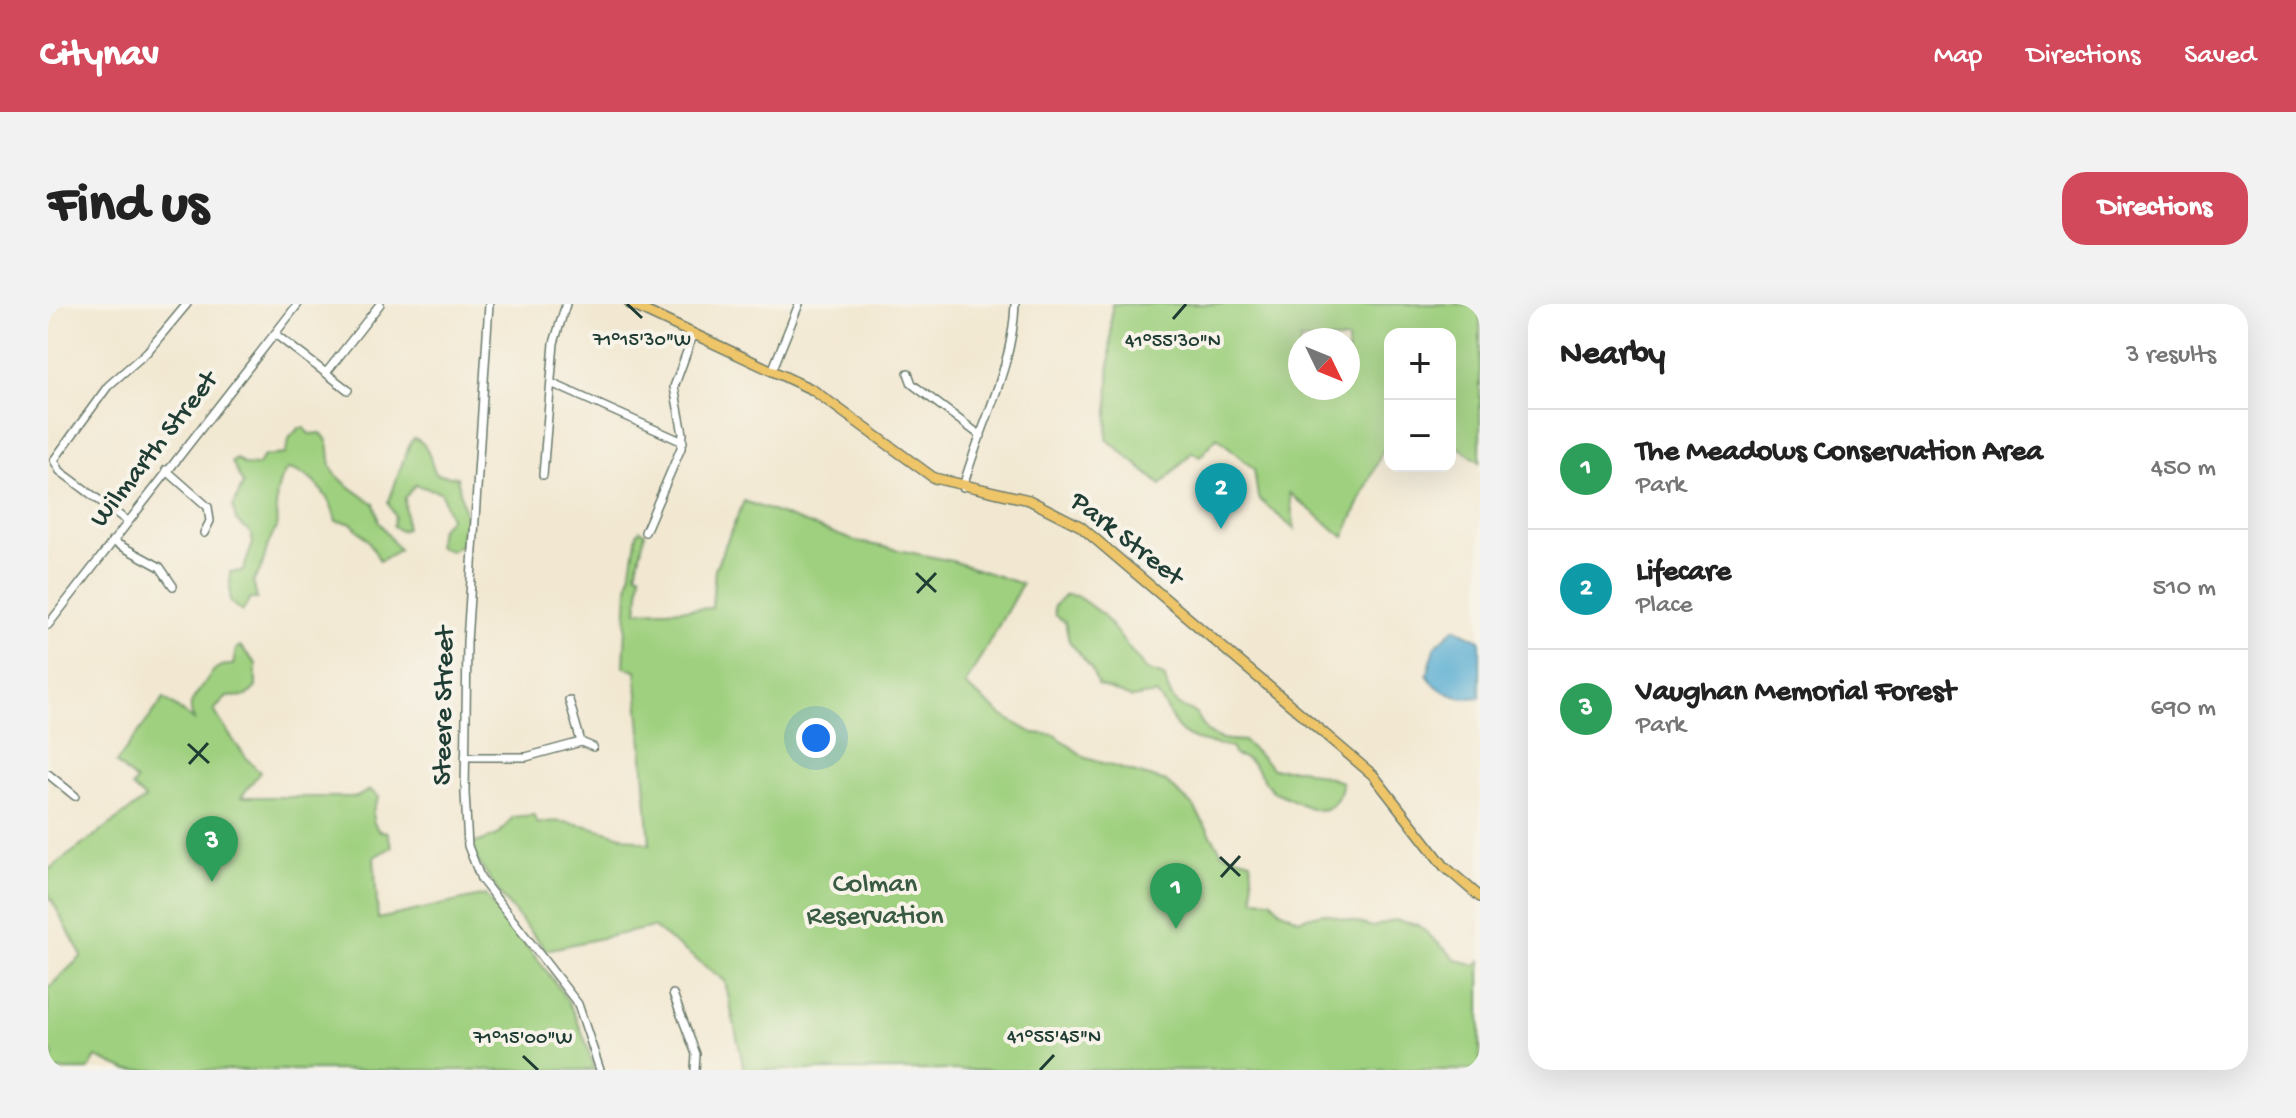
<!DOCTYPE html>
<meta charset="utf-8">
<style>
body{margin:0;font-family:"Gochi Hand",sans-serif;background:#f2f2f2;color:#222}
.controls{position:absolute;right:24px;top:24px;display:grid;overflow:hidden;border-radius:16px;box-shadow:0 8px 32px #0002}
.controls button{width:72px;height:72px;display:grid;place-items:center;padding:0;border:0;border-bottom:2px solid #e0e0e0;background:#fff;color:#222;font:40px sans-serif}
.compass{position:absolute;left:1240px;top:24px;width:72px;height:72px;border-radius:50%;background:#fff;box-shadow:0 8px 32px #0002;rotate:133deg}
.you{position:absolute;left:768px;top:434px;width:28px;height:28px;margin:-20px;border:6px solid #fff;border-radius:50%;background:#1a73e8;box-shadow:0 0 0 12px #1a73e833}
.badge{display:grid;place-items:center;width:52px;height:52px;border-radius:50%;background:#d1495b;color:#fff;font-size:26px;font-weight:700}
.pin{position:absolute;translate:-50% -66px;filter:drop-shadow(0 2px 4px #0008)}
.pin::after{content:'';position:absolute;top:42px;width:28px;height:24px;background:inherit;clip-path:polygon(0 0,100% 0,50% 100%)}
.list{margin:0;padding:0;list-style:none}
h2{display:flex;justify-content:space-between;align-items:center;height:104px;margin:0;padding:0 32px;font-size:34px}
h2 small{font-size:26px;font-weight:400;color:#767676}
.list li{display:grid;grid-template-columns:52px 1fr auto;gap:24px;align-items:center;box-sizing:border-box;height:120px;padding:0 32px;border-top:2px solid #e0e0e0}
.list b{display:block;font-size:30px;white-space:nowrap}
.list p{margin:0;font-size:26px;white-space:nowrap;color:#767676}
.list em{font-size:26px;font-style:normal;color:#767676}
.map{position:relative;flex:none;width:1432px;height:766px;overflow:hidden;border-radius:24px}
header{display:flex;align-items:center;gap:48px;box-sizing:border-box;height:112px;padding:0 40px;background:#d1495b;color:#fff}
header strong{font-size:38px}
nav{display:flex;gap:44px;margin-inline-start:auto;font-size:28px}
.intro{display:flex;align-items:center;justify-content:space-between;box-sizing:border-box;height:192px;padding:0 48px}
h1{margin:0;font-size:56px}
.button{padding:20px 36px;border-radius:24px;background:#d1495b;color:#fff;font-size:28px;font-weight:700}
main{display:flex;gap:48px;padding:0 48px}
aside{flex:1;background:#fff;border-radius:24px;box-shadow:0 8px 32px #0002}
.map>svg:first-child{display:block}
.green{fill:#9fd07f;stroke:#5f865a;stroke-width:2;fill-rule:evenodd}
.water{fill:#55abd1;stroke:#3a7482;stroke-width:2}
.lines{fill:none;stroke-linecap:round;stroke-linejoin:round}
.minor-casing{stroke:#69796b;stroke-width:10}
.major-casing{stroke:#69796b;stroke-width:12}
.minor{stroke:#fff;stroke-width:7}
.major{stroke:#eec569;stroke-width:9}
.ticks{fill:none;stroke:#1f3d34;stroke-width:3}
.labels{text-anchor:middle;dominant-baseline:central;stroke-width:8;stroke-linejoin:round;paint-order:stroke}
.street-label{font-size:28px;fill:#1f3d34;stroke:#f7f3e8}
.park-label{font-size:28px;fill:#395a43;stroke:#f7f3e8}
.ticks-label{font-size:20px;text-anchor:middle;fill:#1f3d34;stroke:#f7f3e8;stroke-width:8;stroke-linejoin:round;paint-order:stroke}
</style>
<header>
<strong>Citynav</strong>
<nav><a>Map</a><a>Directions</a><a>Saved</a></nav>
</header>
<div class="intro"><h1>Find us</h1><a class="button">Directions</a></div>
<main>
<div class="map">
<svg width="1432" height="766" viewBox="0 0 1432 766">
<rect width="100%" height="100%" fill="#f7f3e8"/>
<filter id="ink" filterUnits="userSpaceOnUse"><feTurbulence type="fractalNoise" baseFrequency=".0125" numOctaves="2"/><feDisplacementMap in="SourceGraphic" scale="16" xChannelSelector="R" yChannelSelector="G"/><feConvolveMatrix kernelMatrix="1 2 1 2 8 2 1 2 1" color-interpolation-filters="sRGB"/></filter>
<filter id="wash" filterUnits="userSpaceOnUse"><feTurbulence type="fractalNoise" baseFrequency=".006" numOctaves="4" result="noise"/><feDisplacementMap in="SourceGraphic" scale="32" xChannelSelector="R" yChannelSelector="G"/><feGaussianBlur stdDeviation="1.8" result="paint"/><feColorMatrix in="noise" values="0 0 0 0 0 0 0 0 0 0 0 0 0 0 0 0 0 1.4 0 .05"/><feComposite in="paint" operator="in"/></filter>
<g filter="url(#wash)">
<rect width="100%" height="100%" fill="#f2e8d1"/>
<path class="green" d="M1064 0H1432V158L1402 137V30H1342V130L1296 233 1241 189 1247 226 1210 194 1206 165 1169 133 1152 153 1144 148 1113 181 1059 135ZM1252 36H1300V84H1252Z
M251 124H256L261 130 273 129C286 141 278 153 285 166 290 176 317 194 326 199L331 218 351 246 332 257 320 236 303 219 288 217C283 193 264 169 240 165 225 180 228 207 229 224 215 241 219 262 205 277L209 295H202L194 308 182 298V268L195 267 205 239 203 229 188 217 185 203 195 180 184 158 189 155 196 161 209 162 216 152 237 150 242 133Z
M366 134C382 140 381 156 388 170L409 173 419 220 414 226V240L402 247 389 242 392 225 402 214 393 188 367 181 357 194 358 225 352 227 345 222 347 212 340 199C346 186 358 142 366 134Z
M696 197 807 237 904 257 974 280 917 381 955 412 985 429 1007 431 1038 454 1118 478 1146 503 1174 549 1203 557 1206 595 1223 596 1232 606 1251 615 1275 609 1325 623 1347 616 1370 621 1409 656 1428 661 1432 657V766H696L677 677 605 623 498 646 456 596 422 545 425 540 450 531 465 513 486 511 489 520C517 510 572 533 602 540L588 366 576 363 580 284 589 230 592 226 597 229 588 269 593 271 589 307 664 304 667 265Z
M1017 291 1029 292 1055 311 1098 366 1116 372C1123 394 1123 400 1145 408 1151 411 1155 423 1160 428 1171 437 1184 436 1196 437L1225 465H1253L1294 478C1294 486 1292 489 1288 496 1274 520 1246 493 1226 488 1211 474 1209 453 1187 452L1183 443C1164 439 1142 439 1129 423 1120 412 1119 400 1108 390L1083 394 1050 381 1043 364 1021 337 1017 318 1007 311 1006 302Z
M192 342 208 360V383L199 392 179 393 166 406C174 421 200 459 212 468L193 493H309L322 486 331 493C324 505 321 515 331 527L339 528 344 543 326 553 330 615 437 591C485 656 526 682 546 766H79L48 753 40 766H0L6 750 0 745V684L34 652 0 589V566L97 495 84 483 88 477 68 459 116 394 146 416C138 398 146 395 155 381 165 368 166 360 185 361L188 345Z"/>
<path class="water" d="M1407 324 1432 336V393C1412 397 1390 389 1379 371L1388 341Z"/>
</g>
<g filter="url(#ink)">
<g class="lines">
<defs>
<path id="minor" d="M441 0 419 338 417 489 420 542 433 575 530 700 552 766
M227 30 300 86
M724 67 751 0
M278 69 332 0
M860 69 864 80 933 132
M503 79 635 138
M118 166 160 203 162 217 156 229
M495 171 506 39 518 0
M915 183C932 122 965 64 967 0
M79 217 12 167 6 156 60 82 99 48 139 0
M597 228 633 144 635 130 626 83 645 31
M64 237 112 263 125 282
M0 321 250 0
M521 396 533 438
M417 453H478L533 438 545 443
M0 470 27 492
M625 690 648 750 647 766"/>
<path id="major" d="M582 0 765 86 886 174 981 196 1032 222 1325 471 1396 562 1432 593"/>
</defs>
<use href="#minor" class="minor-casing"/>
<use href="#major" class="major-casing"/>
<use href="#minor" class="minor"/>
<use href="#major" class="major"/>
</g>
</g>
<path class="ticks" d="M579 0 594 14M1125 15 1138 0M868 269 888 288M869 289 888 269M140 440 161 459M141 460 160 439M1172 553 1192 572M1173 573 1192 552M475 752 490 766M992 766 1006 751"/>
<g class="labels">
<g class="street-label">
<text transform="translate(107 146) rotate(-52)">Wilmarth Street</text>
<text transform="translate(1078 236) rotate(38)">Park Street</text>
<text transform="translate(397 402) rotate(-89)">Steere Street</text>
</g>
<g class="park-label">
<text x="827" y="581">Colman<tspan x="827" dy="32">Reservation</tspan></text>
</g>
</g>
<g class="ticks-label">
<text x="594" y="41">71°15'30"W</text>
<text x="1125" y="42">41°55'30"N</text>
<text x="1006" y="738">41°55'45"N</text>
<text x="475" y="739">71°15'00"W</text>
</g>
</svg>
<div class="controls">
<button>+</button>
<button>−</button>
</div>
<svg class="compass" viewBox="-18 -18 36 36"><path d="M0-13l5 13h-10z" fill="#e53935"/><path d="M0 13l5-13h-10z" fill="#767676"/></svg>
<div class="you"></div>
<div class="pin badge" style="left:1128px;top:625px;background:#2e9e5b">1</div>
<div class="pin badge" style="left:1173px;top:225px;background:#0f9aa8">2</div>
<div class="pin badge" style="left:164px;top:578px;background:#2e9e5b">3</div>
</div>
<aside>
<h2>Nearby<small>3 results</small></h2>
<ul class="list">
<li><span class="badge" style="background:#2e9e5b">1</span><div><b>The Meadows Conservation Area</b><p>Park</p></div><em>450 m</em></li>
<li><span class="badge" style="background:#0f9aa8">2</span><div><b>Lifecare</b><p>Place</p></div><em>510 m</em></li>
<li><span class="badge" style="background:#2e9e5b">3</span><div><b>Vaughan Memorial Forest</b><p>Park</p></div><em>690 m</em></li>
</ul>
</aside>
</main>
